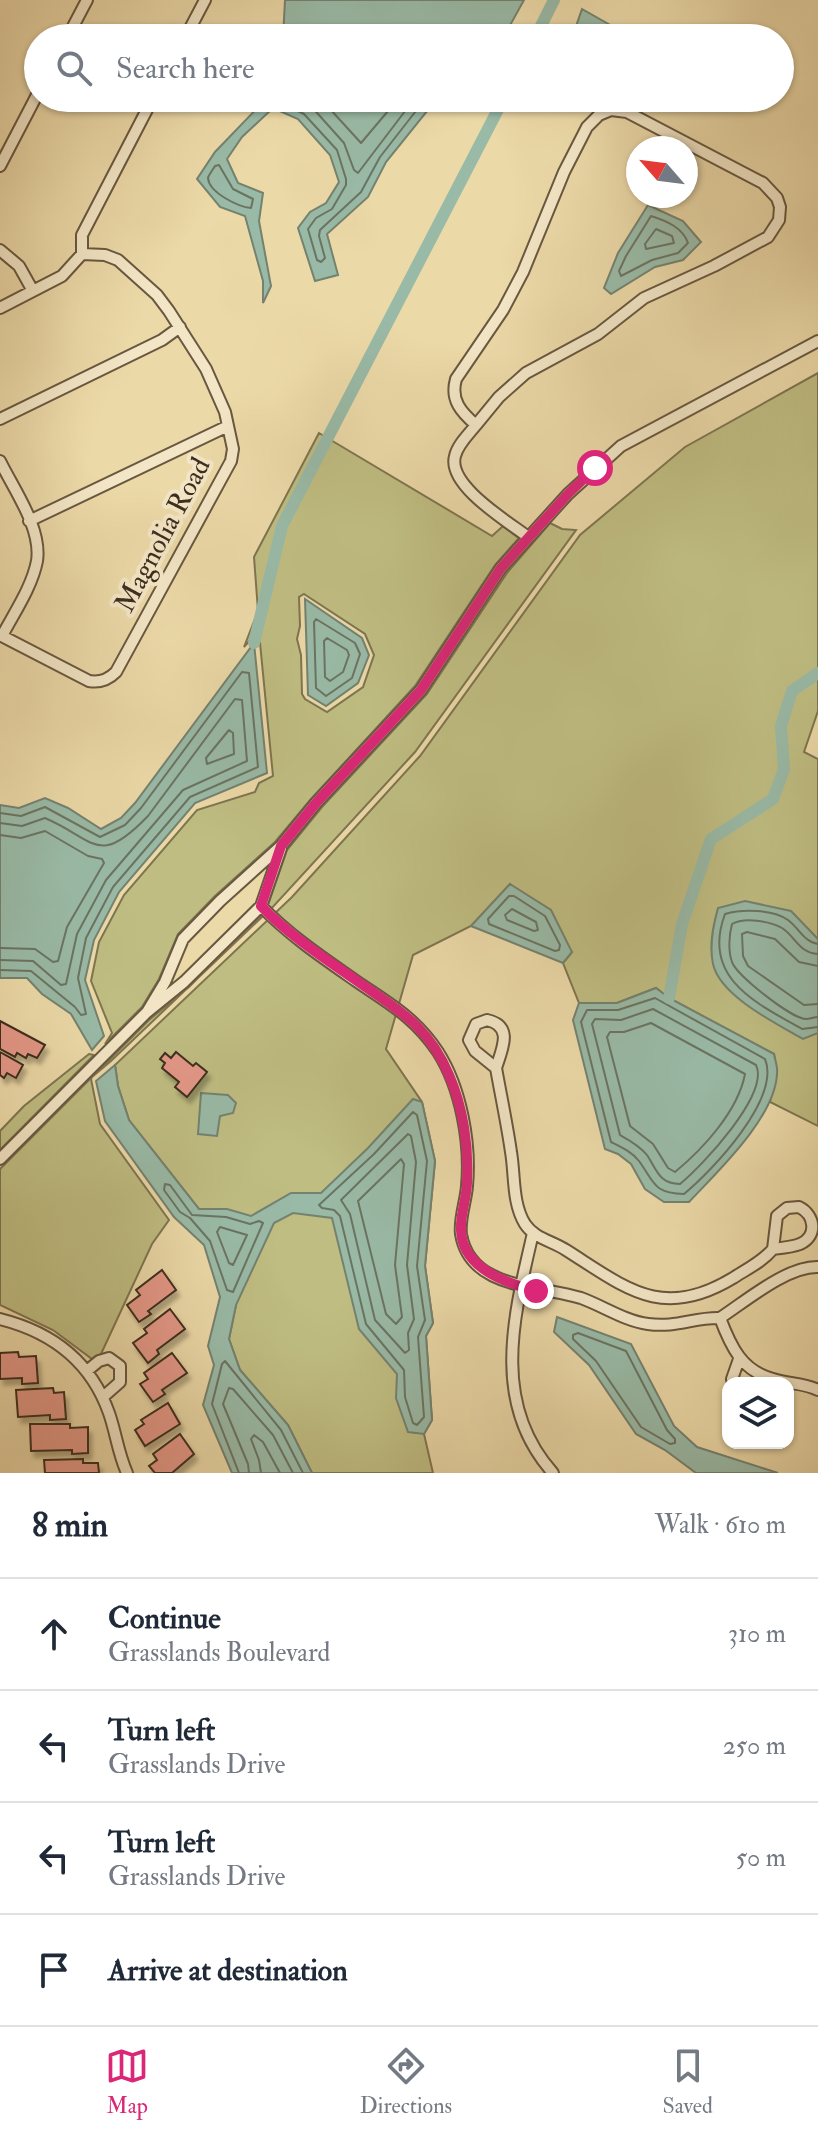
<!DOCTYPE html>
<meta charset="utf-8">
<style>
body{margin:0;font-family:"IM FELL Double Pica",serif;background:#f6f6f7;color:#1f2937}
.controls{position:absolute;right:24px;bottom:24px;display:grid;overflow:hidden;border-radius:16px;box-shadow:0 2px 6px #0004}
.controls button{width:72px;height:72px;display:grid;place-items:center;padding:0;border:0;border-bottom:2px solid #e0e1e3;background:#fff;color:#1f2937;font:40px sans-serif}
.compass{position:absolute;left:626px;top:136px;width:72px;height:72px;border-radius:50%;background:#fff;box-shadow:0 2px 6px #0004;rotate:298deg}
.stop{position:absolute;width:24px;height:24px;margin:-18px;border:6px solid #db2777;border-radius:50%;background:#fff}
.stop.end{background:#db2777;border-color:#fff;box-shadow:0 2px 8px #0008}
.list{margin:0;padding:0;list-style:none}
h2{display:flex;justify-content:space-between;align-items:center;height:104px;margin:0;padding:0 32px;font-size:34px}
h2 small{font-size:26px;font-weight:400;color:#747a83}
.list li{display:grid;grid-template-columns:52px 1fr auto;gap:24px;align-items:center;box-sizing:border-box;height:112px;padding:0 32px;border-top:2px solid #e0e1e3}
.list b{display:block;font-size:30px;white-space:nowrap}
.list p{margin:0;font-size:26px;white-space:nowrap;color:#747a83}
.list em{font-size:26px;font-style:normal;color:#747a83}
.icon{flex:none;width:44px;height:44px;fill:none;stroke:currentColor;stroke-width:2;stroke-linecap:round;stroke-linejoin:round}
.map{position:relative;flex:none;width:818px;height:1473px;overflow:hidden}
.search{position:absolute;background:#fff;box-shadow:0 2px 6px #0004;left:24px;right:24px;top:24px;height:88px;display:flex;align-items:center;gap:20px;box-sizing:border-box;padding:0 28px;border-radius:44px;color:#747a83;font-size:30px}
.sheet{height:552px;background:#fff}
nav{display:flex;justify-content:space-around;align-items:center;box-sizing:border-box;height:112px;border-top:2px solid #e0e1e3;background:#fff;font-size:22px;color:#747a83}
nav a{display:grid;justify-items:center;gap:4px}
nav .on{color:#db2777}
.map>svg:first-child{display:block}
.green{fill:#bfbd82;stroke:#7e7550;stroke-width:2;fill-rule:evenodd}
.water{fill:#99baa7;stroke:#748270;stroke-width:2}
.lines{fill:none;stroke-linecap:round;stroke-linejoin:round}
.shore{stroke:#6a7462;stroke-width:2}
.canal{stroke:#99baa7;stroke-width:12}
.building{fill:#e49888;stroke:#3c2d1e;stroke-width:2;filter:url(#shadow)}
.minor-casing{stroke:#685840;stroke-width:14}
.minor{stroke:#f3e6c6;stroke-width:10}
.route{stroke:#db2777;stroke-width:10}
.labels{text-anchor:middle;dominant-baseline:central;stroke-width:8;stroke-linejoin:round;paint-order:stroke}
.street-label{font-size:28px;fill:#3c2d1e;stroke:#f3e6c6}
</style>
<div class="map">
<svg width="818" height="1473" viewBox="0 0 818 1473">
<defs>
<filter id="shadow"><feDropShadow dx="3.5" dy="6" stdDeviation="2" flood-color="#0004"/></filter>
</defs>
<rect width="100%" height="100%" fill="#ecd9a8"/>
<filter id="stains"><feTurbulence type="fractalNoise" baseFrequency=".0025" numOctaves="4"/><feColorMatrix values="0 0 0 0 .2 0 0 0 0 .09 0 0 0 0 .02 0 0 0 .5 -.17"/></filter>
<radialGradient id="worn" r=".72"><stop offset=".6" stop-color="#630" stop-opacity="0"/><stop offset="1" stop-color="#630" stop-opacity=".3"/></radialGradient>
<path class="green" d="M818 373V711L804 752 818 759V1126L770 1102 777 1073 774 1054 669 998 656 988 617 1003H579L563 963 572 952 510 884 471 926 413 955 386 1049 422 1102 435 1161 425 1266 433 1323 426 1336 432 1420 424 1434 433 1473H312L288 1425 240 1370 229 1339 236 1305 199 1209 129 1120 118 1086 115 1065 292 897 420 756 580 535 685 447Z
M319 433 492 536 503 526 519 538 495 565 415 686 311 799 275 842 215 896 178 934 159 979 142 1007 105 1044 112 1033 91 981 99 942 124 895 197 810 255 792 259 783 273 776 260 643 257 638H252L244 647 258 611 254 557ZM304 594 365 634 374 655 363 687 327 712 305 699 302 694 301 655 297 639 300 626 299 597Z
M550 523 562 529 576 530 415 752 271 909 268 905 287 850 322 807 427 694 507 573Z
M261 915 262 917 111 1061 92 1077 91 1079 100 1124 169 1220 152 1244 101 1354 92 1359 53 1330 0 1305V1169L149 1020 189 987Z
M89 1054 94 1055 0 1150V1131L24 1106Z"/>
<path class="water" d="M285 0H524L503 38H283Z
M582 9 633 38H572Z
M267 98H435L432 105 386 162 368 197 327 234 338 275 315 281 298 228 310 212 326 203 339 182 330 155 298 119 273 108 242 137 227 159 238 183 263 193 259 221 271 286 263 303V281L245 216 220 207 197 179 215 152Z
M648 205 683 221 701 242 683 260 655 267 611 294 604 288 618 253Z
M305 599 362 638 369 655 358 683 326 706 308 695Z
M254 643 267 773 195 803 119 892 94 940 85 980 104 1036 92 1050 71 1014 42 994 27 978H0V805L19 808 45 798 68 808 101 829 121 818 135 803Z
M510 884 551 910 572 952 563 963 471 926Z
M745 901 791 911 818 939V1033L803 1039C777 1024 720 996 713 964 709 945 713 926 718 908Z
M656 988 669 998 774 1054C775 1060 778 1067 777 1073 776 1117 717 1172 689 1202H664L645 1189 631 1164 618 1154 605 1149 573 1020 579 1003H617Z
M115 1065 118 1086 129 1120 199 1209H227L251 1216 291 1193H321L368 1148 413 1099 422 1102 435 1161 425 1266 433 1323 426 1336 432 1420 424 1434 408 1432 396 1398 397 1374 359 1329 332 1218 293 1213 274 1223 236 1305 229 1339 240 1370 288 1425 312 1473H232L203 1405 214 1365 208 1346 220 1297 204 1245 174 1217 105 1121 96 1081Z
M201 1093 228 1095 236 1103 233 1113 220 1116 217 1136 198 1134Z
M557 1317 631 1344 674 1426 697 1447 778 1473H696L665 1450 636 1434 589 1365 554 1332Z"/>
<g class="lines">
<path class="shore" d="M272 98 304 114 337 150 346 179V185L332 209 316 218 308 229 317 260 321 262 325 258 319 236 320 230 361 192 380 157 426 98
M295 98 310 105 344 143 354 170 358 173 415 98
M320 98 361 143 399 98
M219 165 233 189 253 199 251 208C239 207 209 193 208 178 208 176 214 168 215 166Z
M651 216C667 221 683 228 688 243L678 253 652 260 621 276 619 271 626 256Z
M656 229 672 236 674 243 646 249 645 244Z
M316 619 355 643 360 654 352 678 326 696 316 688 314 622Z
M327 638 347 650 349 655 343 672 330 681 325 677 324 641Z
M229 730 233 733 234 754 207 764 206 758Z
M0 813 21 816 45 807 100 837 125 825 141 808 242 672 249 673 258 767 190 797 113 887 86 938 78 978 86 1014 81 1015 75 1007 31 971 0 970
M0 823 22 826 45 818C96 840 98 868 148 816L235 699 242 700 247 761 183 790 106 880 77 934 66 984 61 985 33 961 0 960
M0 835 21 838 45 831 88 856 102 859 104 863 67 927 58 961 53 962 35 949 0 948
M509 896H514L545 916 560 945 559 950 555 951 489 924 488 919Z
M512 909 536 922 538 930 534 931 507 920 505 915Z
M818 944C804 942 799 928 788 920 773 909 742 909 725 914 701 978 756 1003 802 1029L818 1027
M818 954C799 953 796 937 782 928 770 921 744 917 732 924 729 935 728 951 732 962 736 975 792 1019 806 1019 810 1019 814 1017 818 1017
M818 966 799 962 775 939 747 932 742 934 743 956 748 966 804 1005 818 1004
M655 998 765 1059C781 1098 713 1170 684 1194 653 1193 655 1183 639 1161 632 1152 621 1147 611 1142L581 1022 587 1010H618Z
M653 1009 756 1065C770 1094 702 1166 680 1184 659 1184 657 1170 647 1155 640 1146 629 1140 620 1135L592 1024 595 1019 621 1020Z
M651 1023 745 1074C738 1111 703 1149 675 1172L668 1168 653 1144 630 1126 607 1037 610 1032H624Z
M413 1112 417 1115 427 1161 417 1266 425 1320 418 1337 424 1417 417 1425 413 1423 405 1397 404 1370 366 1324 340 1216 334 1210 322 1208 319 1205 374 1154Z
M408 1134 411 1136 416 1162 407 1265 414 1319 408 1333 409 1350 405 1353 375 1320 350 1214 341 1200Z
M401 1159 404 1164 395 1265 402 1317 396 1324 386 1314 358 1201Z
M165 1184 170 1185 192 1215 226 1217 250 1224 259 1221 263 1223 233 1292 227 1290 210 1241 190 1218 180 1212 164 1190Z
M220 1227 247 1235 233 1265 229 1263 217 1232Z
M578 1333 626 1351 667 1430 675 1439V1443L670 1444 641 1427 596 1361 573 1339V1335Z
M239 1473 212 1404 222 1364 225 1361 281 1430 303 1473
M249 1473 248 1464 223 1404 229 1388 233 1389 273 1435 293 1473
M261 1473 259 1460 251 1439 254 1435 263 1442 280 1473"/>
<path class="canal" d="M535 38 554 0
M254 643 282 526 504 98
M669 998 682 924 711 839 773 799 784 769 781 726 792 691 818 673"/>
</g>
<path class="building" d="M0 1021 45 1045 37 1058 28 1054 26 1058 17 1053 15 1057 0 1049Z
M0 1052 23 1065 16 1078 7 1073 4 1078 0 1075Z
M176 1052 193 1066 196 1063 207 1072 187 1097 175 1087 179 1082 162 1068 165 1063 160 1059 165 1053 171 1058Z
M162 1270 176 1290 148 1311 151 1314 139 1322 127 1305 140 1295 136 1290Z
M170 1309 185 1329 157 1350 159 1354 148 1363 133 1343 147 1333 144 1329Z
M18 1352 19 1357 36 1356 38 1383 22 1384V1378L0 1379V1353Z
M172 1353 187 1373 162 1390 165 1394 153 1402 140 1384 148 1379 144 1373Z
M53 1388 54 1393 64 1392 66 1419 50 1420V1415L18 1417 16 1390Z
M168 1403 180 1424 145 1446 135 1430 144 1424 141 1420Z
M30 1424H70V1428L88 1427V1453L72 1454V1450L31 1451Z
M180 1434 194 1454 172 1473H155L149 1466 157 1460 153 1454Z
M83 1459V1463H98L99 1473H45L44 1460Z"/>
<g class="lines">
<defs>
<path id="minor" d="M67 38 87 0
M185 38 205 0
M611 110 627 112 763 183 777 198 780 207 779 220 768 237 714 266 644 298 598 334 526 373 499 397 476 425C461 412 450 400 456 379L503 310 523 272 564 172 587 127 599 115Z
M0 166 38 93
M0 250 19 266 33 291
M82 254V235L153 98
M0 308 62 276 82 254
M0 419 162 340 180 327
M476 425C469 434 458 444 455 456 447 485 507 521 528 537
M0 461C14 490 42 528 37 561 32 587 14 613 2 636
M29 521 228 426
M0 635 89 681C100 683 108 680 116 672L231 461 233 449 225 412 206 369 169 311 157 295 118 260 105 255 82 254
M261 906C289 935 323 958 356 981 388 1003 415 1017 438 1052 461 1088 471 1143 467 1186 466 1201 459 1219 461 1234 470 1290 540 1285 581 1298 603 1306 625 1321 648 1324 676 1328 695 1317 720 1318 746 1301 787 1266 818 1267
M147 1012 165 982 183 939 220 901 281 846 316 803 421 690 501 568 568 494 621 446 818 341
M487 1020C514 1026 502 1049 496 1068L475 1051 469 1040 476 1024Z
M496 1068C501 1096 507 1124 511 1152 515 1175 512 1203 525 1224 534 1238 552 1241 566 1250 626 1288 662 1321 733 1278 747 1269 762 1262 773 1249
M0 1159 147 1012 184 982 261 906 281 848
M799 1207C815 1215 818 1236 800 1244 792 1247 781 1248 773 1249L777 1216 787 1208Z
M533 1233C514 1315 490 1403 553 1473
M720 1318C731 1347 742 1371 773 1379 788 1384 804 1383 818 1390
M0 1319C52 1332 91 1362 109 1413 116 1433 118 1453 127 1473
M88 1370 99 1361 109 1358 120 1366V1382L103 1397
M733 1383 732 1379 739 1359"/>
</defs>
<use href="#minor" class="minor-casing"/>
<use href="#minor" class="minor"/>
</g>
<g class="lines">
<path class="route" d="M536 1291C506 1283 462 1268 461 1230 460 1214 467 1198 467 1182 469 1146 463 1107 449 1075 428 1025 398 1010 357 981 324 958 289 935 261 906L281 846 316 803 421 690 501 568 568 494 595 468"/>
</g>
<g class="labels">
<g class="street-label">
<text transform="translate(163 535) rotate(-62)">Magnolia Road</text>
</g>
</g>
<rect width="100%" height="100%" filter="url(#stains)"/>
<rect width="100%" height="100%" fill="url(#worn)"/>
</svg>
<div class="controls">
<button><svg class="icon" aria-label="layers" viewBox="0 0 24 24"><path d="M12 4l9 5-9 5-9-5zM3 14l9 5 9-5"/></svg></button>
</div>
<svg class="compass" viewBox="-18 -18 36 36"><path d="M0-13l5 13h-10z" fill="#e53935"/><path d="M0 13l5-13h-10z" fill="#747a83"/></svg>
<div class="stop" style="left:595px;top:468px"></div>
<div class="stop end" style="left:536px;top:1291px"></div>
<div class="search"><svg class="icon" aria-label="search" viewBox="0 0 24 24"><circle cx="10" cy="10" r="6"/><path d="M15 15l6 6"/></svg>Search here</div>
</div>
<section class="sheet">
<h2>8 min<small>Walk · 610 m</small></h2>
<ul class="list">
<li><svg class="icon" aria-label="ahead" viewBox="0 0 24 24"><path d="M12 20V5M6 11l6-6 6 6"/></svg><div><b>Continue</b><p>Grasslands Boulevard</p></div><em>310 m</em></li>
<li><svg class="icon" aria-label="left" viewBox="0 0 24 24"><path d="M17 20v-9H6M10 6l-5 5 5 5"/></svg><div><b>Turn left</b><p>Grasslands Drive</p></div><em>250 m</em></li>
<li><svg class="icon" aria-label="left" viewBox="0 0 24 24"><path d="M17 20v-9H6M10 6l-5 5 5 5"/></svg><div><b>Turn left</b><p>Grasslands Drive</p></div><em>50 m</em></li>
<li><svg class="icon" aria-label="arrive" viewBox="0 0 24 24"><path d="M6 21V4h12l-3 4 3 4H6"/></svg><div><b>Arrive at destination</b></div></li>
</ul>
</section>
<nav>
<a class="on"><svg class="icon" aria-label="map" viewBox="0 0 24 24"><path d="M3 6l6-2 6 2 6-2v14l-6 2-6-2-6 2zM9 4v14M15 6v14"/></svg>Map</a>
<a><svg class="icon" aria-label="directions" viewBox="0 0 24 24"><path d="M12 3l9 9-9 9-9-9zM9 14v-3h6M13 9l2 2-2 2"/></svg>Directions</a>
<a><svg class="icon" aria-label="saved" viewBox="0 0 24 24"><path d="M7 4h10v16l-5-4-5 4z"/></svg>Saved</a>
</nav>
